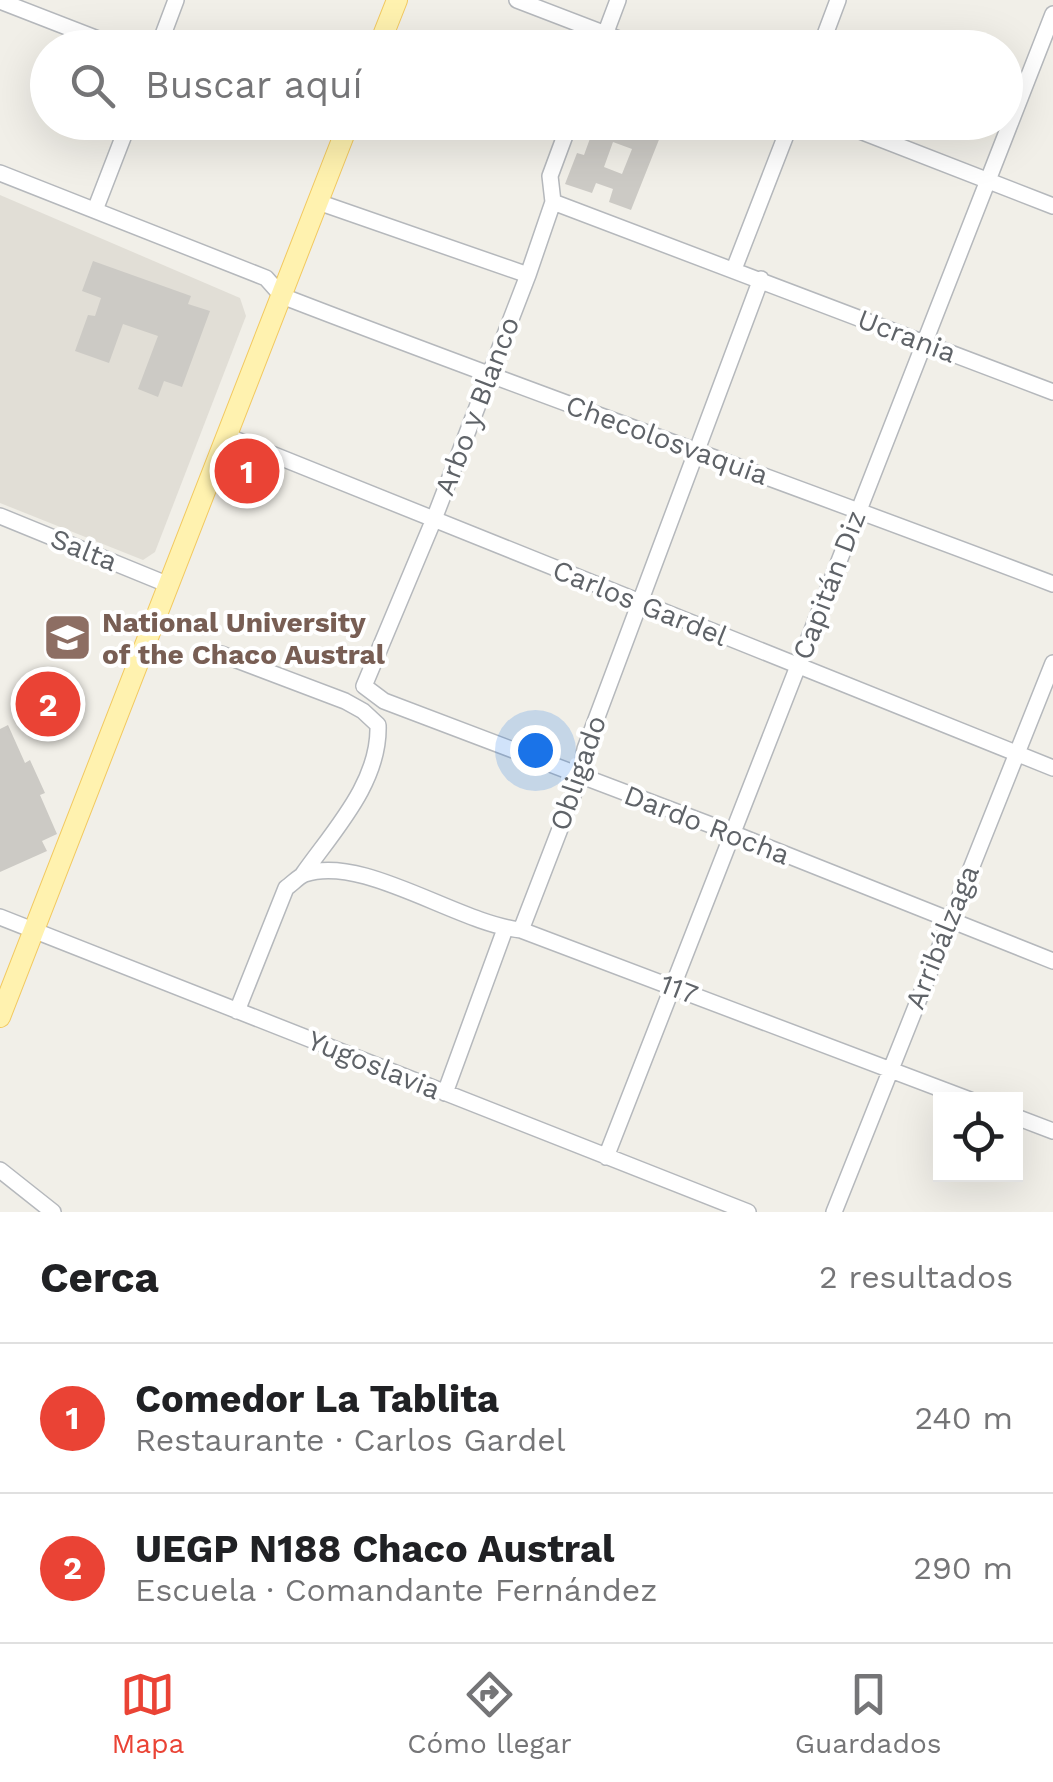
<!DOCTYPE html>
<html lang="es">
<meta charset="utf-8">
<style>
body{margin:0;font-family:"Work Sans",sans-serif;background:#f2f2f2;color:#202124}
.controls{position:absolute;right:30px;bottom:30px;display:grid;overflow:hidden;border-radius:0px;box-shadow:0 10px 40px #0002}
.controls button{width:90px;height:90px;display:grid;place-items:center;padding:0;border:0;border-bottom:2px solid #e0e0e0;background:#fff;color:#202124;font:50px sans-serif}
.you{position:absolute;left:535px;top:750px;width:35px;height:35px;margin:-25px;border:8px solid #fff;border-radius:50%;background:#1a73e8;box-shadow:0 0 0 15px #1a73e833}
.badge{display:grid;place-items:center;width:65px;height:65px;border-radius:50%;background:#ea4335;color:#fff;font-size:32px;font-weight:700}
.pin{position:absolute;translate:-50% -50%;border:5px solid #fff;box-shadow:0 2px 10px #0006}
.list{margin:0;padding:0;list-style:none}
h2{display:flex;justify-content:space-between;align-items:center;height:130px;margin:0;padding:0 40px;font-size:42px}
h2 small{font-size:32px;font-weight:400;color:#757577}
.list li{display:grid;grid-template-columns:65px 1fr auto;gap:30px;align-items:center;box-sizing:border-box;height:150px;padding:0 40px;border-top:2px solid #e0e0e0}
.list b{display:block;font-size:38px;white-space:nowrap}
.list p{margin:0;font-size:32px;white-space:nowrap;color:#757577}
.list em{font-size:32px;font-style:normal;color:#757577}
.icon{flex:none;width:55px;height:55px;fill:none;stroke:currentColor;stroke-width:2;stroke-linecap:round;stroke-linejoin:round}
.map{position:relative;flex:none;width:1053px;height:1212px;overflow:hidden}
.search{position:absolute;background:#fff;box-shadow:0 10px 40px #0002;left:30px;right:30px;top:30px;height:110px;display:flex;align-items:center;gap:25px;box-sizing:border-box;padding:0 35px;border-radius:55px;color:#757577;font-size:38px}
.sheet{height:430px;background:#fff}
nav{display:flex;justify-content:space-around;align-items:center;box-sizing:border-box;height:140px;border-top:2px solid #e0e0e0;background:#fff;font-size:28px;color:#757577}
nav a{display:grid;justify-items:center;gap:5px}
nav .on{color:#ea4335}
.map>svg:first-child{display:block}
.education{fill:#e1ded6}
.building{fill:#cccac5;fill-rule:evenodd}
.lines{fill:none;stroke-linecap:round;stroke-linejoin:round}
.minor-casing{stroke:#b5b8bc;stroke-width:18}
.major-casing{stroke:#f2c960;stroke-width:22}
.minor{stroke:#fff;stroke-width:15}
.major{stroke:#fff2af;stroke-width:20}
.labels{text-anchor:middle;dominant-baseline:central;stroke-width:8;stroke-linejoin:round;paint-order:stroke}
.street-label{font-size:28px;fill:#5f6368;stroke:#fff}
.education-label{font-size:28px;font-weight:bold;fill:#785e54;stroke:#fff;text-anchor:start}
</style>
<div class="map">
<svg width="1053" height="1212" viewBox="0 0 1053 1212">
<rect width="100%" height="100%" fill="#f1efe8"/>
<path class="education" d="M0 195 240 298 246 316 155 552 143 560 0 503Z"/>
<path class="building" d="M596 122H666L631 210 609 202 613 189 596 183 592 193 565 184 577 153 584 155ZM613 142 632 149 622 174 604 167Z
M93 261 191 296 188 304 210 311 182 387 164 381 158 397 138 389 158 336 123 324 109 363 75 351 88 315 95 316 101 298 82 291Z
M8 725 25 763 30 760 45 793 40 795 57 834 42 841 47 851 0 872V729Z"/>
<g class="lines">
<defs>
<path id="minor" d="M517 0 642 48
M0 1 121 48
M158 48 176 0
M600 48 618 0
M820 48 838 0
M313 122 344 135
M570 122 550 176 553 202 528 275 434 519 364 686 384 701 732 833 1053 961
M837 122 1053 206
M0 173 266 278 282 296C538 395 796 486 1053 584
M318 202 528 275
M553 202 1053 392
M95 210 129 122
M734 269 791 122
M227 436 1053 768
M0 516 169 585
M221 654 345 701 363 711 378 725C380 782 334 830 303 874
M0 917 748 1212
M521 930 580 777 585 749 761 279
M237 1011 286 888C292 884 299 876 305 874 363 854 459 924 521 930L970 1100
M445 1093 505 929
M1016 1117 1053 1131
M606 1157 1053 14
M0 1170 53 1212
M834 1212 1053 663"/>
<path id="major" d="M378 48 397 0
M0 1017 349 122"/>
</defs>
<use href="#minor" class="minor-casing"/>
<use href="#major" class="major-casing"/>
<use href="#minor" class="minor"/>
<use href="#major" class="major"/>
</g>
<defs>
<symbol id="university-square" viewBox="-11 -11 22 22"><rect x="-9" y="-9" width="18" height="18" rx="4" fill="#8d6e63" stroke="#fff"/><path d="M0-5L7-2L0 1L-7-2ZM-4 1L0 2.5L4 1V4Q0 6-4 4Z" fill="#fff"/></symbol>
</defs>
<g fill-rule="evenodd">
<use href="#university-square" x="40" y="610" width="55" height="55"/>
</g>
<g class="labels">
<g class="street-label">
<text transform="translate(907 336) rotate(21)">Ucrania</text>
<text transform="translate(477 406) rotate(-69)">Arbo y Blanco</text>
<text transform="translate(667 440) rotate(20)">Checolosvaquia</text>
<text transform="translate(84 550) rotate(22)">Salta</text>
<text transform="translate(829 585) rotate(-69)">Capitán Diz</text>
<text transform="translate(640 603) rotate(22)">Carlos Gardel</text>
<text transform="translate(578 773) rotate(-71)">Obligado</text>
<text transform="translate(707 825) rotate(21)">Dardo Rocha</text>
<text transform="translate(942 937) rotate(-68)">Arribálzaga</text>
<text transform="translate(679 989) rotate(21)">117</text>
<text transform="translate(374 1065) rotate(22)">Yugoslavia</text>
</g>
<g class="education-label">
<text x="102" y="622">National University<tspan x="102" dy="32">of the Chaco Austral</tspan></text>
</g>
</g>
</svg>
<div class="controls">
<button><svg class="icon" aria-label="locate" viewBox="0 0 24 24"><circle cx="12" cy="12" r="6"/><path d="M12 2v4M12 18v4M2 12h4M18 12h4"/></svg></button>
</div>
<div class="you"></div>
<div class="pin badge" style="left:247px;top:471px">1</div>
<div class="pin badge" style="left:48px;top:704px">2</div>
<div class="search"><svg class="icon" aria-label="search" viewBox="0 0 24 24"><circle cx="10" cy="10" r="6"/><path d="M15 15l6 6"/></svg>Buscar aquí</div>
</div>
<section class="sheet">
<h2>Cerca<small>2 resultados</small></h2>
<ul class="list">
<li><span class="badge">1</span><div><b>Comedor La Tablita</b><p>Restaurante · Carlos Gardel</p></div><em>240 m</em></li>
<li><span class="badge">2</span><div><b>UEGP N188 Chaco Austral</b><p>Escuela · Comandante Fernández</p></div><em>290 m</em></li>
</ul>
</section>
<nav>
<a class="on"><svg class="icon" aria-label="map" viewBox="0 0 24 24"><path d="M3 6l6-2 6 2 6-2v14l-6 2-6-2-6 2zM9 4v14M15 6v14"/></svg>Mapa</a>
<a><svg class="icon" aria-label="directions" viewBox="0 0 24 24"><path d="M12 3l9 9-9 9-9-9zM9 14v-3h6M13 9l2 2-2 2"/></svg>Cómo llegar</a>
<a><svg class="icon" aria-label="saved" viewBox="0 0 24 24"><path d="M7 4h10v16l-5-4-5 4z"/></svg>Guardados</a>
</nav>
